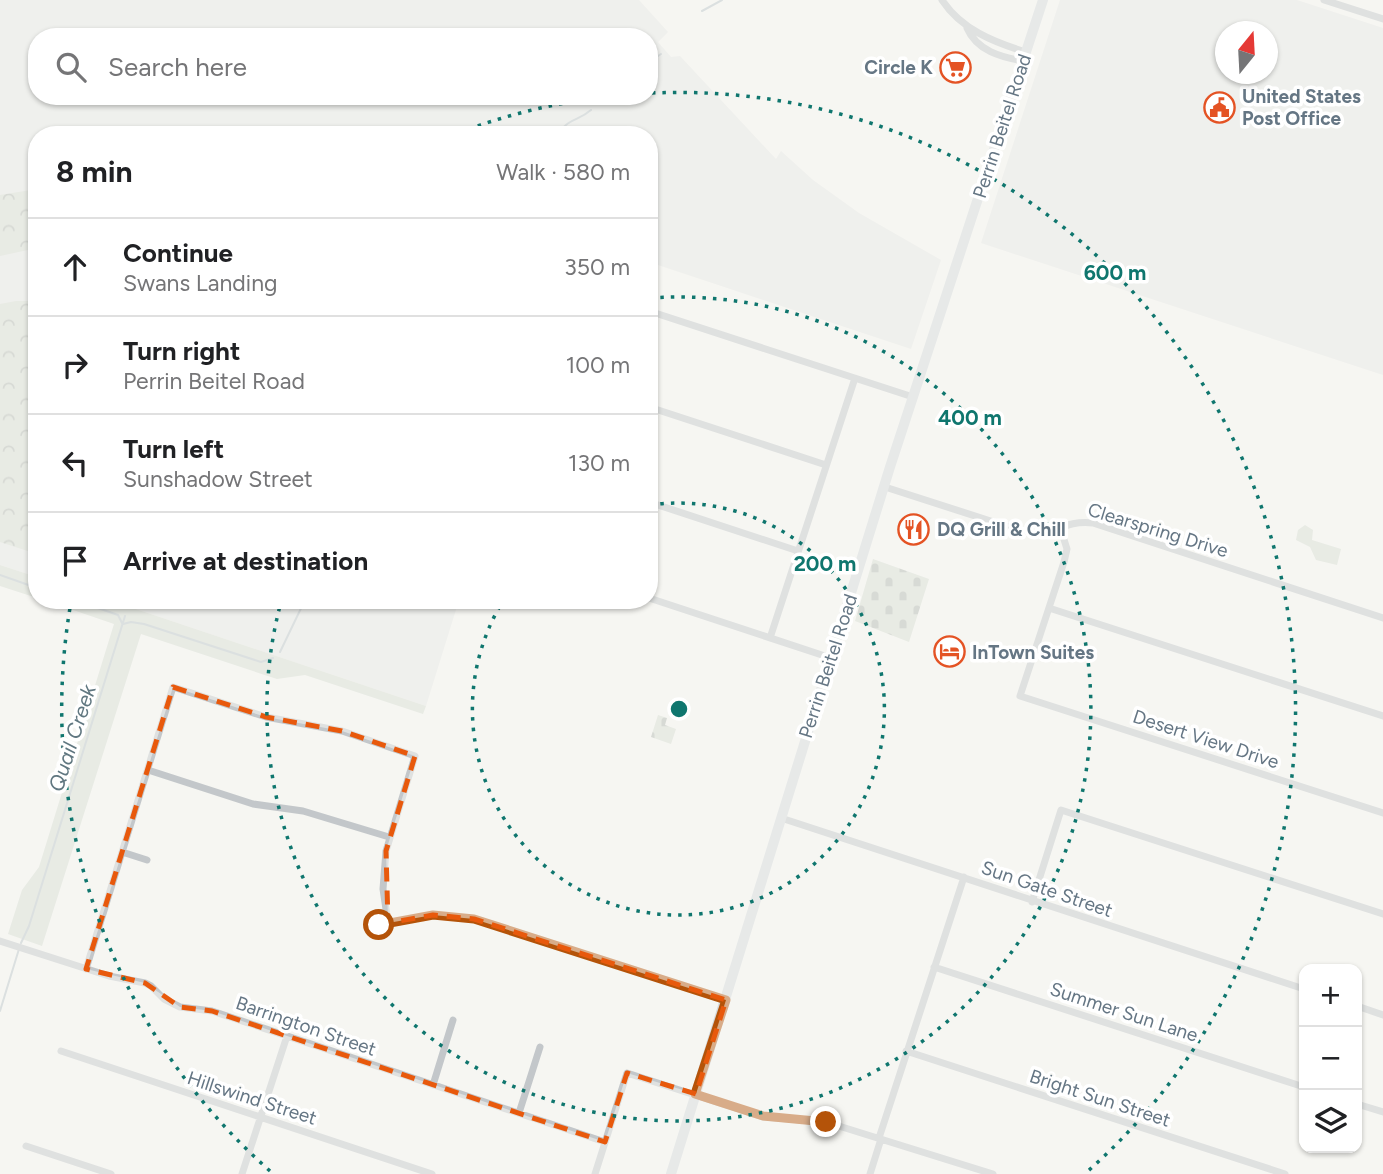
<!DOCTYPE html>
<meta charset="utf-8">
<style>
body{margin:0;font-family:Figtree,sans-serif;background:#f2f2f2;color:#202124}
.controls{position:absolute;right:21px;bottom:21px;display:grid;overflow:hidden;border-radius:14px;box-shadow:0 2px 5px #0004}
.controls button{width:63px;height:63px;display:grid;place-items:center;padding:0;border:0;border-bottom:2px solid #e0e0e0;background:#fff;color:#202124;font:35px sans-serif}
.compass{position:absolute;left:1215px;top:21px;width:63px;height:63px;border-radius:50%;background:#fff;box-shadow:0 2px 5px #0004;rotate:18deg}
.stop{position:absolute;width:21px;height:21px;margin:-16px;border:5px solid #b45309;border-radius:50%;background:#fff}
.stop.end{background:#b45309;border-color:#fff;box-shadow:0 2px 7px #0008}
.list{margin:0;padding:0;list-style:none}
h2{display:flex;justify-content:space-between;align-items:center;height:91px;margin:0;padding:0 28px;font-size:30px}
h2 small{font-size:23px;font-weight:400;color:#757577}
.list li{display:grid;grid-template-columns:46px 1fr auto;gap:21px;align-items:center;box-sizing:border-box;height:98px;padding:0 28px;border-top:2px solid #e0e0e0}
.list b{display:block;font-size:26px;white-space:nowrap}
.list p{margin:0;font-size:23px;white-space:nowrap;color:#757577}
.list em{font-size:23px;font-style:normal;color:#757577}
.icon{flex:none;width:38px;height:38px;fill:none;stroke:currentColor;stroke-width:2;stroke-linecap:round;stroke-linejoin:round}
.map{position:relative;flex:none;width:1383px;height:1174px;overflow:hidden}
.search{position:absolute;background:#fff;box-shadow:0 2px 5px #0004;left:28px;top:28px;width:630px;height:77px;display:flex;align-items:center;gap:18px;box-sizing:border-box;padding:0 24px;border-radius:28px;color:#757577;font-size:26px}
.panel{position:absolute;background:#fff;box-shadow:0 2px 5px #0004;left:28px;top:126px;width:630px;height:483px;border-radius:28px}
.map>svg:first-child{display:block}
.built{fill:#e7e8e6;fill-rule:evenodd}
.green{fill:#d7ddd3}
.forest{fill:url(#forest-crowns)}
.cemetery{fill:url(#cemetery-stones)}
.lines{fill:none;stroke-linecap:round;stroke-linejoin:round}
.stream{stroke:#bbc5ca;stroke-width:2}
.street{stroke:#c3c7ca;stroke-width:7}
.primary{stroke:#d4d9dc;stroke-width:10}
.route{stroke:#b45309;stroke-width:9}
.marked{fill:none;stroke:#e8590c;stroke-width:5;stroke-dasharray:14 9;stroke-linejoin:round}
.ring{fill:none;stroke:#0f766e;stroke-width:3.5;stroke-dasharray:3.5 7}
.labels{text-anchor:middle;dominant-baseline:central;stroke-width:7;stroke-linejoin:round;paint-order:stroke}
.poi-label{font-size:19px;font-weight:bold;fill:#657684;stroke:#fff;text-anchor:start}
.street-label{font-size:19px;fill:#657684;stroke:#fff}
.water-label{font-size:21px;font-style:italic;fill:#607780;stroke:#fff}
.centre{fill:#0f766e;stroke:#fff;stroke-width:3.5}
.ring-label{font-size:21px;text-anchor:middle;font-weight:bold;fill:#0f766e;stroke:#fff;stroke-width:7;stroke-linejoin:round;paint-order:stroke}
</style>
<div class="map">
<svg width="1383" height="1174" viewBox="0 0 1383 1174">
<defs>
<pattern id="forest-crowns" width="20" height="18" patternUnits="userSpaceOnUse" patternTransform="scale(1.75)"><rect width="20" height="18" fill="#d7ddd3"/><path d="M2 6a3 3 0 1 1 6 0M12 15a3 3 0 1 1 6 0" fill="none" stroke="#b2b8b1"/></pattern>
<pattern id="cemetery-stones" width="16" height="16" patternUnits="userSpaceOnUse" patternTransform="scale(1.75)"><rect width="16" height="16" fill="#d7ddd3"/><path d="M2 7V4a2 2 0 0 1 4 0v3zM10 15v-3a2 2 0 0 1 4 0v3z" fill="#b2b8b1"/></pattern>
</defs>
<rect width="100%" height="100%" fill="#f6f6f2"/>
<path class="built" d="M0 0H639L668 32 658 42 671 57 680 56 776 159 781 151 813 180 859 213 941 260 911 349 649 262V135H37V577L0 565ZM37 37H649V96H37Z
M1060 0H1297L1383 28V375L981 243ZM1226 32H1268V74H1226Z
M109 600H459L426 706Z"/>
<path class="green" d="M1305 525 1313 530 1312 540 1341 549 1337 565 1316 560 1310 547 1296 540 1298 530Z
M0 565 37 577V598L0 586Z
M44 600H109L426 706 423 714 305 675 277 679 141 634 42 946 8 934 22 890 39 867 114 624Z"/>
<path class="forest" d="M37 189V248L0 256V195Z
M16 301H37V554L0 542V304Z"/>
<path class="cemetery" d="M873 559 929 579 909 642 855 621Z
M658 715 667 718 665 725 676 729 671 744 651 737Z"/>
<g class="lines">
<path class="stream" d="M702 11 722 0
M649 62 661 54
M557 135C571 116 577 122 591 110
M0 575 37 588
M75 600 118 615 122 623
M129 602 130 600
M123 624 131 622 144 624 261 662 273 658
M280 652 305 600
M21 943 29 926 125 616
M0 1011 19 949"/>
<path class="street" d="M942 0C961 29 993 42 1026 52
M1324 0 1383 19
M967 28C977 51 1001 57 1023 61
M649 311 913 397
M649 407 826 465
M885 487 1031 534C1056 534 1064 520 1093 523L1383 618
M649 502 798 551
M1060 527 1067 549 1064 562 1020 696 1383 813
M649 598 831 658
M1049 608 1383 716
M770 638 855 378
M148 770 253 804 303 811 389 837
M781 818 1304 989
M122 852 147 860
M1032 902 1061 810 1383 914
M379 925 433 915 474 919 726 1000
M0 941 109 976 145 983 151 986 164 999 180 1007 212 1011 605 1142
M934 967 1304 1087
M86 969 173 687 266 717 342 731 415 756 386 851 383 889 388 923
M1357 1006 1383 1015
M61 1051 432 1174
M906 1051 1285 1174
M433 1085 453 1020
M1357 1104 1383 1112
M519 1113 540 1047
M879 1138 964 877
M26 1146 111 1174
M242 1174 287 1036
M595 1174 627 1073 763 1117 826 1122 993 1174
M870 1174 881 1139"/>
<path class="primary" d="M671 1174 890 467 1043 0"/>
</g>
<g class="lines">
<path class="route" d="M379 925 433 915 474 919 726 1000 695 1094 763 1116 826 1122"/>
</g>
<path d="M0 0H1383V1174H0ZM173 687 266 717 342 731 415 756 386 851 388 923 433 915 474 919 726 1000 696 1094 627 1073 605 1142 212 1011 180 1007 145 983 86 969Z" fill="#f6f6f2" fill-opacity=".55" fill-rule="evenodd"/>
<path class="marked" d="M173 687 266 717 342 731 415 756 386 851 388 923 433 915 474 919 726 1000 696 1094 627 1073 605 1142 212 1011 180 1007 145 983 86 969Z"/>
<g class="ring">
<path d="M650 505A206 206 0 1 1 503 601"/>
<path d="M650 298A412 412 0 1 1 281 602"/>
<path d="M270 1171A617 617 0 0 1 71 602M458 133A617 617 0 0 1 604 97M652 93A617 617 0 0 1 1088 1171"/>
</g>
<defs>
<symbol id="supermarket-ring" viewBox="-11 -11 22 22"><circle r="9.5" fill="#fff" stroke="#e45324" stroke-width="1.5"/><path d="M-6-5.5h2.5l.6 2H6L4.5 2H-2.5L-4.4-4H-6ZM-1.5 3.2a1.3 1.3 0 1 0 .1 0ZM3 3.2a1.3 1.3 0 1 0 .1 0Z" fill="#e45324"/></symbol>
<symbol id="civic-ring" viewBox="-11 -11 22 22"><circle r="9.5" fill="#fff" stroke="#e45324" stroke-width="1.5"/><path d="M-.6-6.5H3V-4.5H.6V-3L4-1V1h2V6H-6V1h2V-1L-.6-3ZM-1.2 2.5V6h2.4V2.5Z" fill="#e45324"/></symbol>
<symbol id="restaurant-ring" viewBox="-11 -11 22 22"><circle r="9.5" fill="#fff" stroke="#e45324" stroke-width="1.5"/><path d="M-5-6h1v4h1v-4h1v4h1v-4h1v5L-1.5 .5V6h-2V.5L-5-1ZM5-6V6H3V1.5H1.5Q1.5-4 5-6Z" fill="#e45324"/></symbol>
<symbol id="hotel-ring" viewBox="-11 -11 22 22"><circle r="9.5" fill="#fff" stroke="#e45324" stroke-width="1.5"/><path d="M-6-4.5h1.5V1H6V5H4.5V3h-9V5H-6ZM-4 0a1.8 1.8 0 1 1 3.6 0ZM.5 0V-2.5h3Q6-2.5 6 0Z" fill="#e45324"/></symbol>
</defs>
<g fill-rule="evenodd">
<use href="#supermarket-ring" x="938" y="50" width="35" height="35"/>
<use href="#civic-ring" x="1202" y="90" width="35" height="35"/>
<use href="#restaurant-ring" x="896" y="512" width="35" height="35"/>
<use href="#hotel-ring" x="932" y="634" width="35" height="35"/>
</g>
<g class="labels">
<g class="poi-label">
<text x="933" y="67" text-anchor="end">Circle K</text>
<text x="1242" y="96">United States<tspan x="1242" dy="22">Post Office</tspan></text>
<text x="937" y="529">DQ Grill &amp; Chill</text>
<text x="972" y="652">InTown Suites</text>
</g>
<g class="street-label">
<text transform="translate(1002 126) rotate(-72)">Perrin Beitel Road</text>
<text transform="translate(1158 530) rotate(17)">Clearspring Drive</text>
<text transform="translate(828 666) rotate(-72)">Perrin Beitel Road</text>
<text transform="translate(1206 739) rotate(18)">Desert View Drive</text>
<text transform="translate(1047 889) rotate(19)">Sun Gate Street</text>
<text transform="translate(1124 1012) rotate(18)">Summer Sun Lane</text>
<text transform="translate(306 1026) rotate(19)">Barrington Street</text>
<text transform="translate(252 1098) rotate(18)">Hillswind Street</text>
<text transform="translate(1100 1098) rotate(18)">Bright Sun Street</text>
</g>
<g class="water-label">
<text transform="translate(72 738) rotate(-72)">Quail Creek</text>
</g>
</g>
<circle cx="679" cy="709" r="10" class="centre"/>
<g class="ring-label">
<text x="1115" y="280">600 m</text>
<text x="970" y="425">400 m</text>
<text x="825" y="571">200 m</text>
</g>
</svg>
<div class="controls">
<button>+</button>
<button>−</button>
<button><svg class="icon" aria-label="layers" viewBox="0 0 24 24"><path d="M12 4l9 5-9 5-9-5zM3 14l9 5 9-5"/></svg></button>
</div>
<svg class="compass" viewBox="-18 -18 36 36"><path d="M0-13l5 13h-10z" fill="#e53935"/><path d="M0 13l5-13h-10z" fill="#757577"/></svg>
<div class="stop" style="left:379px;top:925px"></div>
<div class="stop end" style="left:826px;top:1122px"></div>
<div class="search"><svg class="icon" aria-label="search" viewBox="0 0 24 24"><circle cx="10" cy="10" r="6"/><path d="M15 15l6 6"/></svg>Search here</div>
<section class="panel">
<h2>8 min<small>Walk · 580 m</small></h2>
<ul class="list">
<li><svg class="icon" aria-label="ahead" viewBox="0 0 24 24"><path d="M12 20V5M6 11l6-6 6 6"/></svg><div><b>Continue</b><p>Swans Landing</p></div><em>350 m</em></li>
<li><svg class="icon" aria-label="right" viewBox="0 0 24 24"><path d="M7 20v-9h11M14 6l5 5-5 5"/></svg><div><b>Turn right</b><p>Perrin Beitel Road</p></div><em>100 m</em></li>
<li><svg class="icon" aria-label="left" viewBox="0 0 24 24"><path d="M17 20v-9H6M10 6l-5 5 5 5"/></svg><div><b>Turn left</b><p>Sunshadow Street</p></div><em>130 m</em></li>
<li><svg class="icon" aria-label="arrive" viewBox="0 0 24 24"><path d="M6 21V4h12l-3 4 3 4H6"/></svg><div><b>Arrive at destination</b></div></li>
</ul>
</section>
</div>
